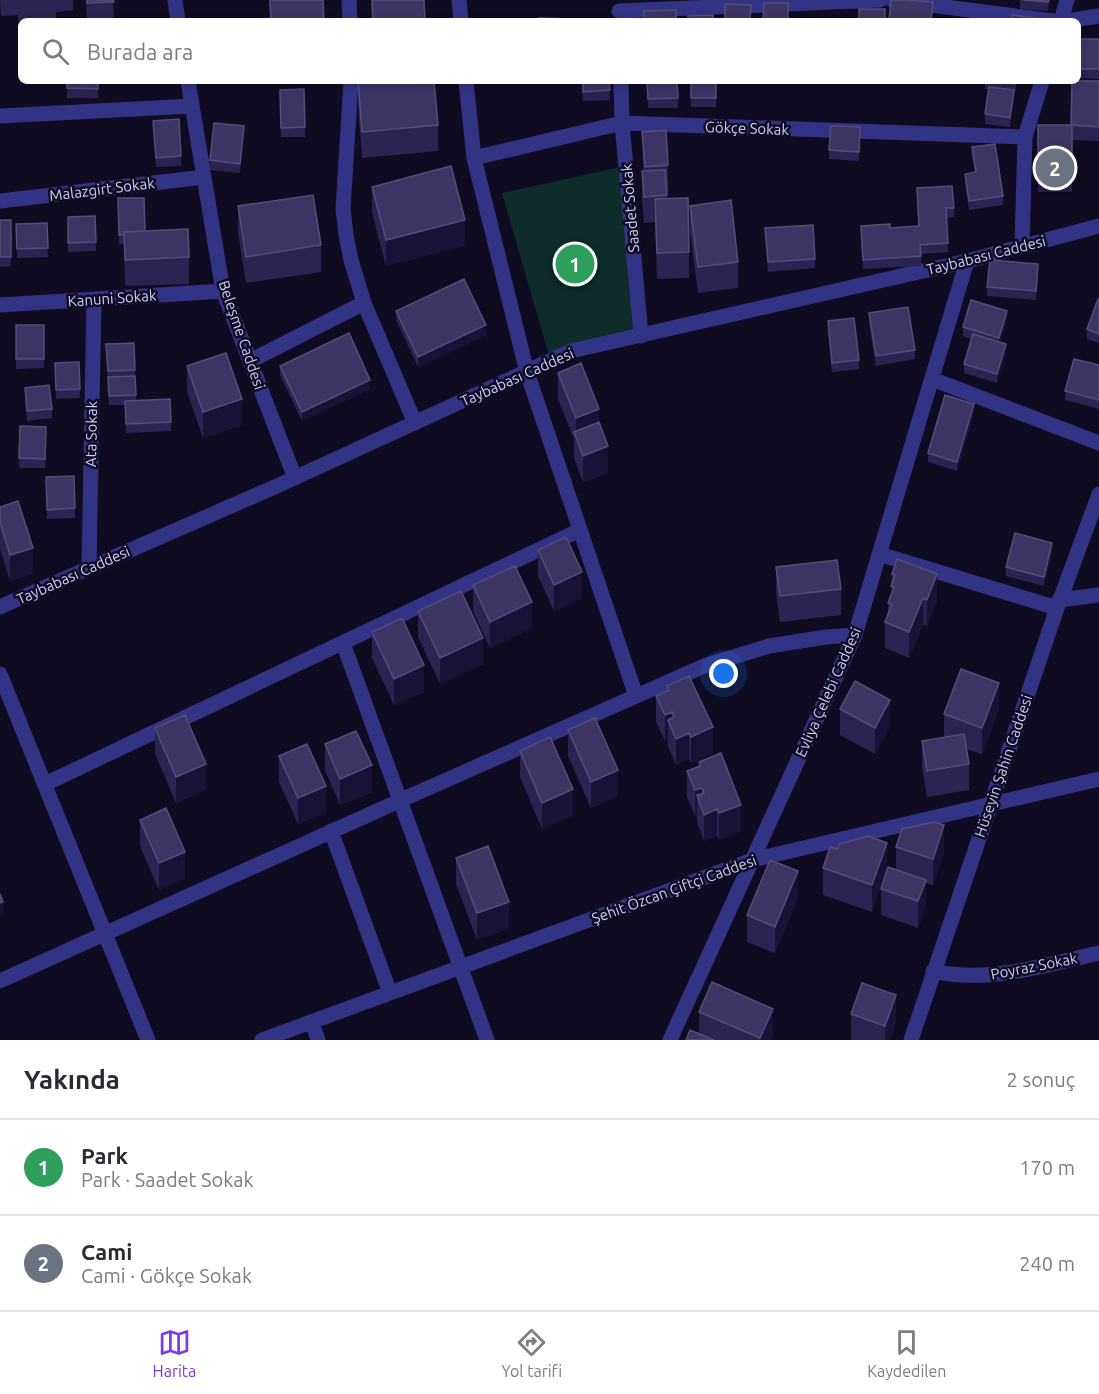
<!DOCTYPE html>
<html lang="tr">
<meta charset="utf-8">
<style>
body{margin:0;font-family:Ubuntu,sans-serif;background:#f7f7f7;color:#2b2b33}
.you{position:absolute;left:724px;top:674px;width:21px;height:21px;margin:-15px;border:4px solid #fff;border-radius:50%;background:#1a73e8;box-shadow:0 0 0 9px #1a73e833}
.badge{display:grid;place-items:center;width:39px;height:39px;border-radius:50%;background:#7c3aed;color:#fff;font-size:20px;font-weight:700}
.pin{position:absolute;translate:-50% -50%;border:3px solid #fff;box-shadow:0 2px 6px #0006}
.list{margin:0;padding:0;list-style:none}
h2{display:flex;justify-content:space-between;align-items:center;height:78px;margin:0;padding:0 24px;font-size:26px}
h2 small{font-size:20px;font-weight:400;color:#7c7c81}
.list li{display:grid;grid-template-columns:39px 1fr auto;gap:18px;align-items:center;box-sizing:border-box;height:96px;padding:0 24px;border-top:2px solid #e1e1e2}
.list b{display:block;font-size:22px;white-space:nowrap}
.list p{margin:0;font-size:20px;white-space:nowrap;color:#7c7c81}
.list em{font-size:20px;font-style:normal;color:#7c7c81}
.icon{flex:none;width:33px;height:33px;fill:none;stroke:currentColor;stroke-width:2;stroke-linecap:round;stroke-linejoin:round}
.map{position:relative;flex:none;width:1099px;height:1040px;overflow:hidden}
.search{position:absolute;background:#fff;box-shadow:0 3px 9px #0003;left:18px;right:18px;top:18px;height:66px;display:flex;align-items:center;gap:15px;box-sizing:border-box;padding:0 21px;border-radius:9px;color:#7c7c81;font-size:22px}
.sheet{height:270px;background:#fff}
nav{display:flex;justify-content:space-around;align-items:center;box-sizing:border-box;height:84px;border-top:2px solid #e1e1e2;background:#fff;font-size:16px;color:#7c7c81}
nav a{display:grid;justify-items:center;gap:3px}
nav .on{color:#7c3aed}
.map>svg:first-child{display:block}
.green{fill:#0e2c2a}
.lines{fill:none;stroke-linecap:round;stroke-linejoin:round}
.minor{stroke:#333385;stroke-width:15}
.wall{fill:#2b2351}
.shaded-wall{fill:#181236}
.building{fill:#3c3564;stroke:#544d7c;stroke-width:1.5}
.labels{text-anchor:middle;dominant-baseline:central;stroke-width:5;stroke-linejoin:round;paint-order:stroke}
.street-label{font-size:15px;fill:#d1cdff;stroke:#0f0c22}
</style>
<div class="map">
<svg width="1099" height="1040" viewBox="0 0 1099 1040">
<rect width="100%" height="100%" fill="#0f0c22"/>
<path class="green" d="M621 167 633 335 550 359 502 193Z"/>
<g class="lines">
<path class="minor" d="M175 0 178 21
M349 0 350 21
M459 0 461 21
M892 0 1053 21
M619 11 880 0
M1061 21 1067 0
M1067 21 1099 16
M188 81 223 291 295 478
M351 81 343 209 346 235 351 260 364 303 415 423
M466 81 474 158 527 372 636 696
M621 81 622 123 641 336
M0 116 192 106
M474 158 622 123 1025 137
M0 201 204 177
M1022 246 1025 137 1042 81
M0 305 223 291
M250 361 364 303
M932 379 1099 443
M879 554 1057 608
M89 568 94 300
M1059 600 1099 595
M0 607 277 486 571 351 967 261 1099 226
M343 643 487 1040
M0 674 148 1040
M45 784 580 530
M331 831 390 993
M933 971C989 984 1044 965 1099 953
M0 981 399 801 704 666 769 646 826 637 855 635
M312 1022 318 1040
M262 1040 752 860 1099 779
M670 1040 855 635 967 261
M911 1040 1057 608 1099 494"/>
</g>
<path class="wall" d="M0 0H73V10L56 12V18L42 19V21H32V20L18 21V15L1 16Z
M86 0H113L114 21H87Z
M269 0H323L324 21H270Z
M371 0H424L425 21H372Z
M1020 0H1049L1048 11 1020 9Z
M1078 39H1099V79L1078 78Z
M67 81H98V98H67Z
M358 81 438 125V151L362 158 358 106Z
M582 81H609L610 100 583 101Z
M647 81H677L678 108H648Z
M691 81H716V107H691Z
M825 81H851V82H825Z
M985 81H1017L1015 93H1014V99L1010 127 985 124V114L989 89H985Z
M1099 81V141L1072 140V192H1038V125H1071Z
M304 89 305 137H281L280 90Z
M153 121 181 156V166L156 167Z
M642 132 668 165V192H667V198L689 252V278L657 279 655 222 644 223 642 198 643 171Z
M244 135 240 173 210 170V160Z
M860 137 859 161 829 159V150Z
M972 147 1003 196V205L969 210 965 183V174L975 172 972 156Z
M372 187 465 246 386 266 372 213Z
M917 188 954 208V217L947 218 948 252 921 254V266L863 269 861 226 890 228 918 226Z
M118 198 145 231 189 257V284L125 286 124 244H119Z
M238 206 321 245V272L246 283 238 232Z
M690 206 738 262V288L698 293 690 232Z
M95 216 96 251 68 252V217Z
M0 220H11V266L0 267Z
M47 223 48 257 17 258 16 224Z
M765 228 815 259V268L768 272Z
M1038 273 1036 300 987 296V287Z
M1099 300V343L1087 339V329Z
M396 311 486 335 418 367 396 320Z
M869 313 915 350V359L876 366 869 323Z
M828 321 859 360V369L832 372 828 331Z
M1007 321 1000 342 1006 353 997 383 964 373V364L971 339 963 336V327Z
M16 325H44V368L16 369Z
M134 343 136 401 171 422V431L126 433 125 405H109L106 353Z
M79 362 80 398 56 399 55 363Z
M1099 365V409L1065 400V391Z
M187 366 242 425 203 438 187 392Z
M280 366 370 389 302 421 280 375Z
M558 373 599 424 608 473 583 482 574 458V439L558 399Z
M25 388 52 409V418L27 421Z
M974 413 957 471 928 462V453Z
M20 426 46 427 45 468H19Z
M46 477 75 508V518L47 519Z
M0 507 33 574 10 581 0 549Z
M538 550 582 598 554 611 538 576Z
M1052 552 1044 586 1006 576V567Z
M897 559 937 601 927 626 923 624 909 658 885 648V622L888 615V603L891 594 892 574Z
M776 567 841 589V615L780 622 776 593Z
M473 585 532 628 490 648 473 611Z
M418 611 483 664 440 684 418 637Z
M372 632 424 692 394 705 372 658Z
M667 686 713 753 691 763 689 759 676 765 668 746V740L665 741 656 722V696L667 691Z
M840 709 890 727 875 754 840 735Z
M999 709 982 754 966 749 969 764V790L927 797 922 767V741L944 737V714Z
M155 728 206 790 176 803 155 754Z
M568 730 618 796 591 808 568 756Z
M325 744 372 792 340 805 325 771Z
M520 751 573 815 542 829 520 777Z
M279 756 326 812 298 824 279 782Z
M699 762 741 831 719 840 717 836 704 841 697 822V816H695L687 797V771L699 766Z
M140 820 185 878 159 890 140 846Z
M896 847 944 852 933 885 926 883V906L918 928 881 915V889L896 870Z
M456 858 509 928 477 940 456 884Z
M823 868 887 869 872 912 823 895Z
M798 897 775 953 747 942V915Z
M699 1012 773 1035 770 1040H686L699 1034Z
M851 1014 896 1021 890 1040H851Z"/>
<path class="shaded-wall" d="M1014 90V99L1010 127V118Z
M244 126V135L240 173V164Z
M465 220V246L386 266V240Z
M1007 311V321L999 347V338Z
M486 325V335L418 367V357Z
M1006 344V353L997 383V374Z
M370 380V389L302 421V412Z
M242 399V425L203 438V412Z
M974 404V413L957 471V462Z
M599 409V435L576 437V418Z
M608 446V473L583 482V456Z
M1052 543V552L1044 586V577Z
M33 548V574L10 581V555Z
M582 572V598L554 611V585Z
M937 574V601L927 626V600Z
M923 598V624L909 658V632Z
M532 602V628L490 648V622Z
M483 638V664L440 684V658Z
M424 665V692L394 705V679Z
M999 683V709L982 754V728Z
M890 700V727L875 754V728Z
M672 712V729L668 720V740L665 741V715Z
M713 727V753L691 763V737Z
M689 733V759L676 765V739Z
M206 764V790L176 803V777Z
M372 765V792L340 805V779Z
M618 770V796L591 808V782Z
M326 786V812L298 824V798Z
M702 788V807L697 795V816H695V790Z
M573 789V815L542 829V803Z
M741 805V831L719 840V813Z
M717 809V836L704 841V815Z
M944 825V852L933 885V859Z
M887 843V869L872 912V885Z
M185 852V878L159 890V863Z
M798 871V897L775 953V927Z
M926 880V906L918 928V901Z
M3 902V915L0 916V903Z
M509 902V928L477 940V913Z
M896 995V1021L890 1040H885V1026Z
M773 1009V1035L770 1040H760Z"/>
<path class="building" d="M87 0H113L114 2 87 3Z
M270 0H323L324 21H271Z
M372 0H424L425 21H373Z
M891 0H907L933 2 931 21 889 20Z
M1023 0H1049L1048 2Z
M764 3H788V21H763Z
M725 4 751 5 750 21H725Z
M859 9H885V21H859Z
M676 10V21H645L644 11Z
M713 15V21H688V16Z
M1012 15 1043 19 1042 21H1011Z
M539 18 566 19V21H539Z
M1078 39H1099V69H1078Z
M67 81H98V89L67 88Z
M358 81H434L438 125 362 132Z
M583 81H609L610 90 583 92Z
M647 81H677L678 98 648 99Z
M691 81H716V98H691Z
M995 81H1016L1015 84Z
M1072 81H1099V127L1071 125Z
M989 87 1014 90 1010 118 985 114Z
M304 89 305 127 281 128 280 90Z
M179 119 181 156 156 158 153 121Z
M214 123 244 126 240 164 210 160Z
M1038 125H1072V174H1038Z
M831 126 860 127 859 152 829 150Z
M666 130 668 165 645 167 642 132Z
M995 144 1003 196 969 201 965 174 976 172 972 147Z
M451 166 465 220 386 240 372 187Z
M665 170 667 195 644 197 642 171Z
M952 186 954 208H946L948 243 920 245 921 256 863 260 861 226 890 224V228L919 226 917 188Z
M313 195 321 245 246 257 238 206Z
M118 198H144L145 231 124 232V235H119Z
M688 198 689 252 657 253 655 199Z
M731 200 738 262 698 267 690 206Z
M95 216 96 242 68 243V217Z
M0 220H11V257H0Z
M47 223 48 248 17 249 16 224Z
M813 225 815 259 768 262 765 228Z
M188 229 189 257 125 260 124 232Z
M990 260 1038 264 1036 291 987 287Z
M464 279 486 325 418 357 396 311Z
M1098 299 1099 300V334L1087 329Z
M971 300 1007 311 999 338 963 327Z
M908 307 915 350 876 356 869 313Z
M854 318 859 360 832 363 828 321Z
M16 325H44V359H16Z
M349 333 370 380 302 412 280 366Z
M973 334 1006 344 997 374 964 364Z
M134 343 135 370 108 371 106 344Z
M226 353 242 399 203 412 187 366Z
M1074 359 1099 365V400L1065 391Z
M79 362 80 389 56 390 55 363Z
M581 363 599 409 576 418 558 373Z
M135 376 136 395 109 396 108 377Z
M49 385 52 409 27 411 25 388Z
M945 395 974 404 957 462 928 453Z
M170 399 171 422 126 424 125 401Z
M599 422 608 446 583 456 574 432Z
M20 426 46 427 45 459 19 458Z
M74 476 75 508 47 510 46 477Z
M18 501 33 548 10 555 0 522V507Z
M1015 533 1052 543 1044 577 1006 567Z
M566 537 582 572 554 585 538 550Z
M897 559 937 574 927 600 923 598 909 632 885 622 892 604 888 603 894 587 891 586 895 575 892 574Z
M837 560 841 589 780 596 776 567Z
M515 566 532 602 490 622 473 585Z
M461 591 483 638 440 658 418 611Z
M402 618 424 665 394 679 372 632Z
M961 669 999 683 982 728 944 714Z
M689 676 713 727 691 737 689 733 676 739 668 720 674 717 672 712 665 715 656 696 669 690 667 686Z
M855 681 890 700 875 728 840 709Z
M185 715 206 764 176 777 155 728Z
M595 718 618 770 591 782 568 730Z
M356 731 372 765 340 779 325 744Z
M964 734 969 764 927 771 922 741Z
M550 737 573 789 542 803 520 751Z
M307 744 326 786 298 798 279 756Z
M721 753 741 805 719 813 717 809 704 815 697 795 704 793 702 788 695 790 687 771 700 766 699 762Z
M166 808 185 852 159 863 140 820Z
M934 822 944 825 933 859 896 847 902 829Z
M868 836 887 843 872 885 823 868 830 847 837 849 839 844Z
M488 846 509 902 477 913 456 858Z
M770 860 798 871 775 927 747 915Z
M888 867 926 880 918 901 881 889Z
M0 894 3 902 0 903Z
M712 982 773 1009 760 1038 699 1012Z
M862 983 896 995 885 1026 851 1014Z
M690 1030 714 1040H686Z"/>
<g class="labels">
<g class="street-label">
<text transform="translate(747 128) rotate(2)">Gökçe Sokak</text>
<text transform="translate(102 189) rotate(-7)">Malazgirt Sokak</text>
<text transform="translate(630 208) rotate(-95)">Saadet Sokak</text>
<text transform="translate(986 255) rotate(-14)">Taybabası Caddesi</text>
<text transform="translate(112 298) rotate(-4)">Kanuni Sokak</text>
<text transform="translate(242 335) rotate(71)">Beleşme Caddesi</text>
<text transform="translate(517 377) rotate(-24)">Taybabası Caddesi</text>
<text transform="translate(91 434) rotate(-89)">Ata Sokak</text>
<text transform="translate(73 575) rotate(-24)">Taybabası Caddesi</text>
<text transform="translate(828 692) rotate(-66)">Evliya Çelebi Caddesi</text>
<text transform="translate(1003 766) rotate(-71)">Hüseyin Şahin Caddesi</text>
<text transform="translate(674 889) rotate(-20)">Şehit Özcan Çiftçi Caddesi</text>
<text transform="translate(1034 966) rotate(-11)">Poyraz Sokak</text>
</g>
</g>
</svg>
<div class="you"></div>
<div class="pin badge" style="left:575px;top:264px;background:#2e9e5b">1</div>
<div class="pin badge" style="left:1055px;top:168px;background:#6b7280">2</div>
<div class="search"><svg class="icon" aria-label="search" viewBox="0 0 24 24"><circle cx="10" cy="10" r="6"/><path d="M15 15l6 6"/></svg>Burada ara</div>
</div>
<section class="sheet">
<h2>Yakında<small>2 sonuç</small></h2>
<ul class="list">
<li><span class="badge" style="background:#2e9e5b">1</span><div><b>Park</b><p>Park · Saadet Sokak</p></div><em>170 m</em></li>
<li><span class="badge" style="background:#6b7280">2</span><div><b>Cami</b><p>Cami · Gökçe Sokak</p></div><em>240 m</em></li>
</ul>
</section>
<nav>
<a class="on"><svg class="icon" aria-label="map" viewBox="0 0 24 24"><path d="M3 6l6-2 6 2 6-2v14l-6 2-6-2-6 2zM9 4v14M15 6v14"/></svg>Harita</a>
<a><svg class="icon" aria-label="directions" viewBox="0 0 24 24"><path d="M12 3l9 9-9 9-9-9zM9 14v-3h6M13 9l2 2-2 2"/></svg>Yol tarifi</a>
<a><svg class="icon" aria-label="saved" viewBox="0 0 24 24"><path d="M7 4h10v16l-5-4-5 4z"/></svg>Kaydedilen</a>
</nav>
